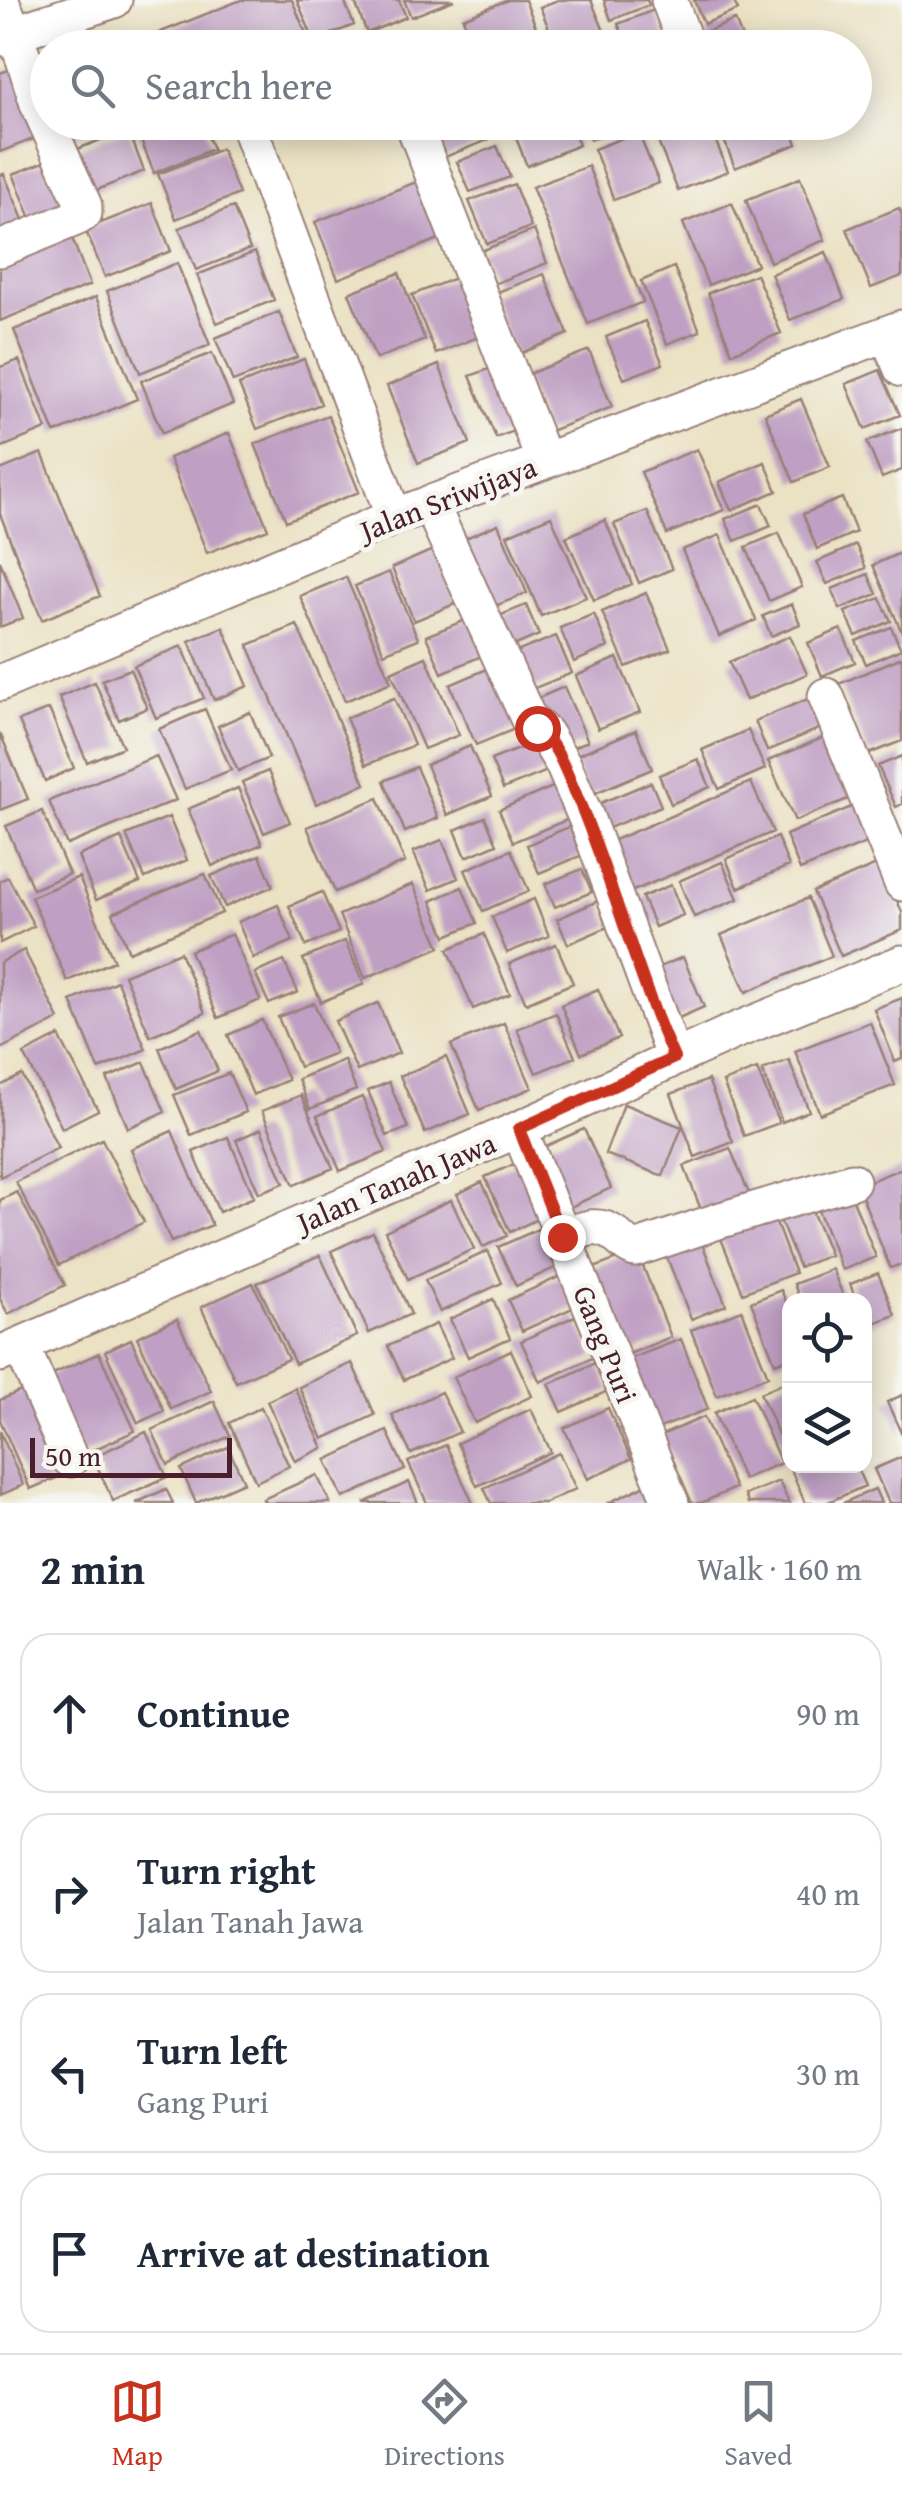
<!DOCTYPE html>
<meta charset="utf-8">
<style>
body{margin:0;font-family:"Gentium Book Plus",serif;background:#f6f6f7;color:#1f2937}
.controls{position:absolute;right:30px;bottom:30px;display:grid;overflow:hidden;border-radius:20px;box-shadow:0 5px 25px #0003}
.controls button{width:90px;height:90px;display:grid;place-items:center;padding:0;border:0;border-bottom:2px solid #e0e1e3;background:#fff;color:#1f2937;font:50px sans-serif}
.scale{position:absolute;left:30px;bottom:25px;width:202px;box-sizing:border-box;padding-left:10px;border:5px solid #4a1f2b;border-top:0;font-size:28px;line-height:35px;white-space:nowrap;color:#4a1f2b;-webkit-text-stroke:8px #f6f6f2;paint-order:stroke}
.stop{position:absolute;width:30px;height:30px;margin:-22px;border:8px solid #c8321e;border-radius:50%;background:#fff}
.stop.end{background:#c8321e;border-color:#fff;box-shadow:0 2px 10px #0008}
.list{margin:0;padding:0;list-style:none}
h2{display:flex;justify-content:space-between;align-items:center;height:130px;margin:0;padding:0 40px;font-size:42px}
h2 small{font-size:32px;font-weight:400;color:#747a83}
.list li{display:grid;grid-template-columns:65px 1fr auto;gap:30px;align-items:center;box-sizing:border-box;height:160px;margin:0 20px 20px;padding:0 20px;border:2px solid #e0e1e3;border-radius:30px}
.list b{display:block;font-size:38px;white-space:nowrap}
.list p{margin:0;font-size:32px;white-space:nowrap;color:#747a83}
.list em{font-size:32px;font-style:normal;color:#747a83}
.icon{flex:none;width:55px;height:55px;fill:none;stroke:currentColor;stroke-width:2;stroke-linecap:round;stroke-linejoin:round}
.map{position:relative;flex:none;width:902px;height:1503px;overflow:hidden}
.search{position:absolute;background:#fff;box-shadow:0 5px 25px #0003;left:30px;right:30px;top:30px;height:110px;display:flex;align-items:center;gap:25px;box-sizing:border-box;padding:0 35px;border-radius:55px;color:#747a83;font-size:38px}
.sheet{height:850px;background:#fff}
nav{display:flex;justify-content:space-around;align-items:center;box-sizing:border-box;height:140px;border-top:2px solid #e0e1e3;background:#fff;font-size:28px;color:#747a83}
nav a{display:grid;justify-items:center;gap:5px}
nav .on{color:#c8321e}
.map>svg:first-child{display:block}
.building{fill:#bf9fc3}
.lines{fill:none;stroke-linecap:round;stroke-linejoin:round}
.minor-casing{stroke:#9a8078;stroke-width:39}
.minor{stroke:#fff;stroke-width:35}
.route{stroke:#c8321e;stroke-width:12}
.labels{text-anchor:middle;dominant-baseline:central;stroke-width:10;stroke-linejoin:round;paint-order:stroke}
.street-label{font-size:30px;fill:#4a1f2b;stroke:#f6f6f2}
</style>
<div class="map">
<svg width="902" height="1503" viewBox="0 0 902 1503">
<rect width="100%" height="100%" fill="#f6f6f2"/>
<filter id="ink" filterUnits="userSpaceOnUse"><feTurbulence type="fractalNoise" baseFrequency=".01" numOctaves="2"/><feDisplacementMap in="SourceGraphic" scale="20" xChannelSelector="R" yChannelSelector="G"/><feConvolveMatrix kernelMatrix="1 2 1 2 8 2 1 2 1" color-interpolation-filters="sRGB"/></filter>
<filter id="wash" filterUnits="userSpaceOnUse"><feTurbulence type="fractalNoise" baseFrequency=".0048" numOctaves="4" result="noise"/><feDisplacementMap in="SourceGraphic" scale="40" xChannelSelector="R" yChannelSelector="G"/><feGaussianBlur stdDeviation="2.25" result="paint"/><feColorMatrix in="noise" values="0 0 0 0 0 0 0 0 0 0 0 0 0 0 0 0 0 1.4 0 .05"/><feComposite in="paint" operator="in"/></filter>
<g filter="url(#wash)">
<rect width="100%" height="100%" fill="#ebe2c4"/>
<g id="blocks">
<path class="building" d="M241 0H292L310 43 299 48H121Z
M297 0H344L354 25 314 41Z
M354 0H399L406 17 367 33Z
M404 0H454L411 17Z
M508 0H525L543 44 533 48H475L463 18Z
M558 0H591L606 36 577 48H557L540 7Z
M604 0H647L649 5 611 20Z
M694 0H733L738 10 704 24Z
M654 10 669 48H628L618 24Z
M735 20 746 48H712L706 32Z
M14 68 41 136 0 152V73Z
M63 122H107L69 137Z
M150 122H202L213 149 154 173 136 128Z
M431 122H481L488 140 445 157Z
M510 122H570L579 145 527 166Z
M583 122H635V123L590 140Z
M679 122H708L728 171 678 191 654 132Z
M717 122H789L797 144 735 168Z
M128 129 144 171 87 194 70 152Z
M638 132 659 183 614 200 594 149Z
M497 146 510 177 470 192 457 162Z
M221 149 239 194 176 219 158 174Z
M57 157 76 204 32 221 13 174Z
M588 166 643 302 588 324 532 187Z
M4 174 24 222 0 232V175Z
M800 178 825 240 770 262 746 200Z
M421 180 444 237 338 279 315 222Z
M514 184 531 227 487 244 469 201Z
M152 203 171 251 105 277 85 229Z
M732 203 757 265 708 285 683 223Z
M233 207 250 249 196 270 179 228Z
M899 208 902 215V276L871 288 847 229Z
M534 230 547 263 494 284 481 251Z
M70 233 90 285 0 321V261Z
M255 252 274 300 217 323 197 275Z
M826 252 844 299 790 320 771 274Z
M177 263 210 345 140 373 107 291Z
M674 267 700 331 667 344 641 281Z
M399 273 425 340 376 359 349 293Z
M544 274 568 334 514 356 490 295Z
M756 274 781 333 732 353 708 293Z
M460 276 483 335 436 354 412 295Z
M96 297 137 399 55 433 14 330Z
M279 312 297 357 233 382 215 338Z
M645 321 663 364 624 379 606 337Z
M589 350 612 407 546 433 523 376Z
M212 353 233 404 162 433 141 381Z
M304 359 321 404 257 429 239 385Z
M19 360 46 429 0 448V367Z
M439 365 470 443 418 463 387 386Z
M500 365 524 427 496 438 470 376Z
M880 370 900 415 865 429 846 384Z
M801 399 830 467 794 482 765 414Z
M328 415 359 492 286 521 255 444Z
M902 428V470L882 478 867 442Z
M229 433 268 529 207 553 169 458Z
M697 449 724 510 667 534 641 472Z
M42 453 100 596 42 620 0 514V470Z
M765 462 777 491 731 510 719 482Z
M842 498 856 532 817 549 803 514Z
M761 504 771 526 735 541 725 519Z
M647 511 672 569 639 583 614 524Z
M551 516 586 597 541 616 507 535Z
M605 520 632 584 594 600 566 537Z
M498 524 527 593 488 609 459 541Z
M779 533 802 587 769 601 746 547Z
M720 535 756 620 719 636 682 550Z
M856 545 866 568 827 584 817 562Z
M435 549 457 603 414 621 392 568Z
M902 552V633L873 565Z
M0 561 23 618 0 627Z
M389 572 418 639 384 653 355 586Z
M868 574 877 594 840 609 832 589Z
M346 577 391 682 345 701 300 596Z
M646 593 670 649 626 667 602 612Z
M880 598 891 621 856 636 845 612Z
M792 604 800 624 771 636 763 616Z
M526 605 539 635 502 651 489 620Z
M594 614 608 647 574 662 560 628Z
M470 618 486 654 442 673 426 636Z
M297 625 365 784 316 804 248 645Z
M223 627 248 686 214 700 189 641Z
M891 627 901 649 866 664 856 641Z
M841 629 855 662 822 676 808 643Z
M556 636 572 673 530 690 514 653Z
M790 636 807 674 746 700 729 662Z
M182 646 204 698 156 718 134 666Z
M426 657 459 735 424 749 391 672Z
M902 657V741L869 754 839 684Z
M617 658 640 712 598 729 576 676Z
M501 663 527 724 476 745 450 685Z
M130 669 147 708 119 720 102 680Z
M95 682 123 747 87 762 59 697Z
M564 687 588 741 559 753 536 699Z
M817 695 830 724 767 751 755 721Z
M394 698 414 745 366 765 346 718Z
M49 709 74 768 45 781 19 721Z
M205 709 231 770 185 789 159 729Z
M250 712 269 758 238 771 218 726Z
M636 730 652 769 588 796 572 757Z
M748 730 765 769 719 789 702 750Z
M0 733 28 799 0 810Z
M834 733 860 794 795 821 768 761Z
M538 741 550 770 503 789 491 760Z
M470 746 492 796 447 815 426 765Z
M156 756 176 800 67 845 49 801Z
M902 756V804L896 807 878 766Z
M698 759 710 787 671 804 659 775Z
M416 767 438 818 405 832 384 781Z
M268 771 290 822 264 833 242 782Z
M651 782 661 806 602 831 591 807Z
M751 782 773 832 621 896 600 846Z
M555 786 569 819 513 842 499 810Z
M238 788 262 844 212 866 188 809Z
M378 798 405 862 335 892 307 827Z
M863 802 878 838 800 870 786 835Z
M42 811 69 874 33 889 6 826Z
M169 817 187 860 145 878 126 835Z
M485 817 497 844 466 857 455 830Z
M573 825 585 854 539 873 527 845Z
M777 837 789 866 738 888 726 859Z
M121 838 140 882 96 900 78 856Z
M442 840 458 878 430 890 413 852Z
M511 850 529 891 483 911 465 870Z
M260 855 273 886 225 907 211 876Z
M722 862 738 899 694 917 679 881Z
M881 863 902 912V930L841 956 813 892Z
M582 869 592 892 555 907 545 884Z
M205 874 222 913 129 952 113 913Z
M8 877 34 926 0 943V881Z
M79 877 114 961 67 981 31 897Z
M413 884 440 947 365 978 339 915Z
M671 885 683 915 655 927 642 897Z
M462 887 477 923 446 936 431 901Z
M322 892 339 932 306 946 289 906Z
M808 898 832 956 746 992 721 935Z
M534 899 549 936 507 953 492 917Z
M600 900 610 926 568 944 557 919Z
M278 905 293 941 253 958 238 922Z
M232 934 260 1000 218 1018 190 951Z
M484 934 510 994 473 1009 448 949Z
M345 941 364 984 321 1002 303 959Z
M556 944 573 983 526 1003 509 964Z
M24 950 59 1019 0 1049V963Z
M180 952 205 1013 150 1036 124 975Z
M683 957 704 1007 667 1023 646 973Z
M284 961 298 992 269 1004 255 973Z
M117 981 146 1049 99 1069 71 1001Z
M598 989 619 1038 581 1054 561 1005Z
M902 998V1059L895 1062 874 1009Z
M314 1003 335 1053 299 1067 278 1017Z
M378 1003 399 1053 357 1071 335 1021Z
M556 1013 575 1057 536 1073 517 1029Z
M262 1020 288 1080 253 1095 228 1035Z
M870 1022 895 1085 820 1114 795 1051Z
M504 1023 532 1088 479 1110 451 1045Z
M201 1030 218 1071 176 1089 159 1048Z
M59 1036 98 1110 62 1128 24 1054Z
M446 1057 470 1114 425 1133 400 1076Z
M344 1060 356 1090 310 1109 298 1079Z
M789 1060 809 1111 782 1122 762 1070Z
M144 1062 165 1112 128 1128 107 1078Z
M757 1069 779 1123 744 1136 723 1082Z
M229 1073 246 1112 191 1135 174 1095Z
M22 1075 58 1148 0 1177V1086Z
M708 1080 733 1142 695 1157 671 1094Z
M389 1082 408 1128 387 1136 368 1091Z
M301 1095 333 1168 294 1185 262 1111Z
M362 1097 386 1152 340 1171 317 1116Z
M624 1104 682 1127 663 1176 605 1154Z
M261 1129 284 1183 259 1193 236 1140Z
M584 1129 611 1188 564 1210 537 1150Z
M172 1131 212 1225 171 1242 131 1149Z
M228 1137 254 1197 219 1212 193 1152Z
M102 1139 144 1222 59 1265 16 1182Z
M730 1148 750 1196 703 1215 684 1166Z
M521 1161 546 1215 510 1232 485 1177Z
M902 1168V1264L890 1268 858 1186Z
M482 1182 507 1236 483 1247 457 1194Z
M848 1187 876 1257 842 1270 814 1200Z
M17 1192 65 1285 8 1314 0 1299V1200Z
M451 1200 474 1249 408 1279 385 1231Z
M808 1201 830 1255 799 1267 777 1213Z
M773 1215 795 1273 743 1293 720 1236Z
M543 1227 561 1265 516 1286 498 1247Z
M373 1232 411 1314 369 1333 331 1251Z
M698 1233 726 1305 691 1319 663 1247Z
M488 1251 502 1283 440 1312 425 1280Z
M637 1251 671 1337 619 1358 584 1272Z
M320 1255 357 1336 295 1364 257 1283Z
M832 1269 845 1300H800L794 1284Z
M878 1273 895 1315 866 1326 864 1300H856L850 1284Z
M561 1276 575 1307 522 1331 508 1300Z
M253 1283 288 1359 236 1382 201 1307Z
M781 1290 790 1311V1357L775 1363 751 1302Z
M493 1299 510 1338 468 1357 450 1319Z
M742 1310 768 1376 717 1396 691 1330Z
M575 1316 594 1357 540 1382 521 1341Z
M177 1319 211 1391 171 1409 137 1337Z
M436 1324 452 1358 404 1380 388 1346Z
M131 1339 164 1411 138 1423 105 1351Z
M681 1339 708 1409 655 1430 627 1360Z
M511 1350 532 1396 475 1423 453 1377Z
M99 1353 135 1431 82 1455 46 1377Z
M597 1362 610 1390 562 1412 549 1384Z
M352 1363 375 1415 323 1439 299 1387Z
M790 1380V1461L760 1393Z
M30 1387 68 1473 30 1489 0 1420V1400Z
M295 1388 323 1448 295 1461 267 1401Z
M441 1392 460 1432 411 1454 392 1415Z
M902 1395V1435L887 1402Z
M752 1396 781 1463 743 1479 714 1413Z
M214 1401 230 1436 168 1465 152 1430Z
M261 1407 289 1466 256 1482 229 1423Z
M608 1408 631 1459 588 1479 564 1428Z
M531 1409 551 1452 477 1486 457 1443Z
M704 1417 735 1488 701 1503H692L662 1435Z
M0 1431 23 1485 0 1495Z
M387 1431 405 1470 343 1498 326 1460Z
M146 1432 167 1477 113 1501 93 1457Z
M446 1445 473 1503H427L408 1462Z
M228 1447 244 1482 196 1503 181 1469Z
M559 1453 576 1489 545 1503H491L484 1488Z
M902 1457V1503H889L874 1469Z
M802 1466H856L865 1486 826 1503H805L791 1470Z
M317 1475 330 1503H265L263 1499Z
M779 1481 789 1503H748L745 1495Z
M409 1482 418 1503H364Z
M650 1483 660 1503H608Z
M166 1489 173 1503H136Z
M875 1489 881 1503H843Z"/>
</g>
</g>
<g filter="url(#ink)">
<use href="#blocks" fill-opacity="0" stroke="#9a8078" stroke-width="2.5"/>
<g class="lines">
<defs>
<path id="minor" d="M669 0 687 48
M0 38 114 0
M247 122 394 517
M413 123 544 461
M0 249 78 217 84 213V206L38 104 24 59 1 0
M887 334 902 369
M430 503 529 720 545 734 563 764 587 820 674 1058
M0 683 394 517 902 328
M826 696 902 883
M519 1129 671 1503
M562 1237C580 1231 597 1221 614 1234 622 1240 625 1246 635 1249L721 1220 852 1181
M21 1345 70 1459
M0 1354 519 1129 730 1033 902 963"/>
</defs>
<use href="#minor" class="minor-casing"/>
<use href="#minor" class="minor"/>
</g>
</g>
<g class="lines" filter="url(#ink)">
<path class="route" d="M537 728C557 743 566 772 576 794 613 881 636 973 674 1058L519 1129 562 1237"/>
</g>
<g class="labels">
<g class="street-label">
<text transform="translate(448 498) rotate(-21)">Jalan Sriwijaya</text>
<text transform="translate(396 1182) rotate(-23)">Jalan Tanah Jawa</text>
<text transform="translate(606 1344) rotate(68)">Gang Puri</text>
</g>
</g>
</svg>
<div class="controls">
<button><svg class="icon" aria-label="locate" viewBox="0 0 24 24"><circle cx="12" cy="12" r="6"/><path d="M12 2v4M12 18v4M2 12h4M18 12h4"/></svg></button>
<button><svg class="icon" aria-label="layers" viewBox="0 0 24 24"><path d="M12 4l9 5-9 5-9-5zM3 14l9 5 9-5"/></svg></button>
</div>
<div class="scale">50 m</div>
<div class="stop" style="left:537px;top:728px"></div>
<div class="stop end" style="left:562px;top:1237px"></div>
<div class="search"><svg class="icon" aria-label="search" viewBox="0 0 24 24"><circle cx="10" cy="10" r="6"/><path d="M15 15l6 6"/></svg>Search here</div>
</div>
<section class="sheet">
<h2>2 min<small>Walk · 160 m</small></h2>
<ul class="list">
<li><svg class="icon" aria-label="ahead" viewBox="0 0 24 24"><path d="M12 20V5M6 11l6-6 6 6"/></svg><div><b>Continue</b></div><em>90 m</em></li>
<li><svg class="icon" aria-label="right" viewBox="0 0 24 24"><path d="M7 20v-9h11M14 6l5 5-5 5"/></svg><div><b>Turn right</b><p>Jalan Tanah Jawa</p></div><em>40 m</em></li>
<li><svg class="icon" aria-label="left" viewBox="0 0 24 24"><path d="M17 20v-9H6M10 6l-5 5 5 5"/></svg><div><b>Turn left</b><p>Gang Puri</p></div><em>30 m</em></li>
<li><svg class="icon" aria-label="arrive" viewBox="0 0 24 24"><path d="M6 21V4h12l-3 4 3 4H6"/></svg><div><b>Arrive at destination</b></div></li>
</ul>
</section>
<nav>
<a class="on"><svg class="icon" aria-label="map" viewBox="0 0 24 24"><path d="M3 6l6-2 6 2 6-2v14l-6 2-6-2-6 2zM9 4v14M15 6v14"/></svg>Map</a>
<a><svg class="icon" aria-label="directions" viewBox="0 0 24 24"><path d="M12 3l9 9-9 9-9-9zM9 14v-3h6M13 9l2 2-2 2"/></svg>Directions</a>
<a><svg class="icon" aria-label="saved" viewBox="0 0 24 24"><path d="M7 4h10v16l-5-4-5 4z"/></svg>Saved</a>
</nav>
